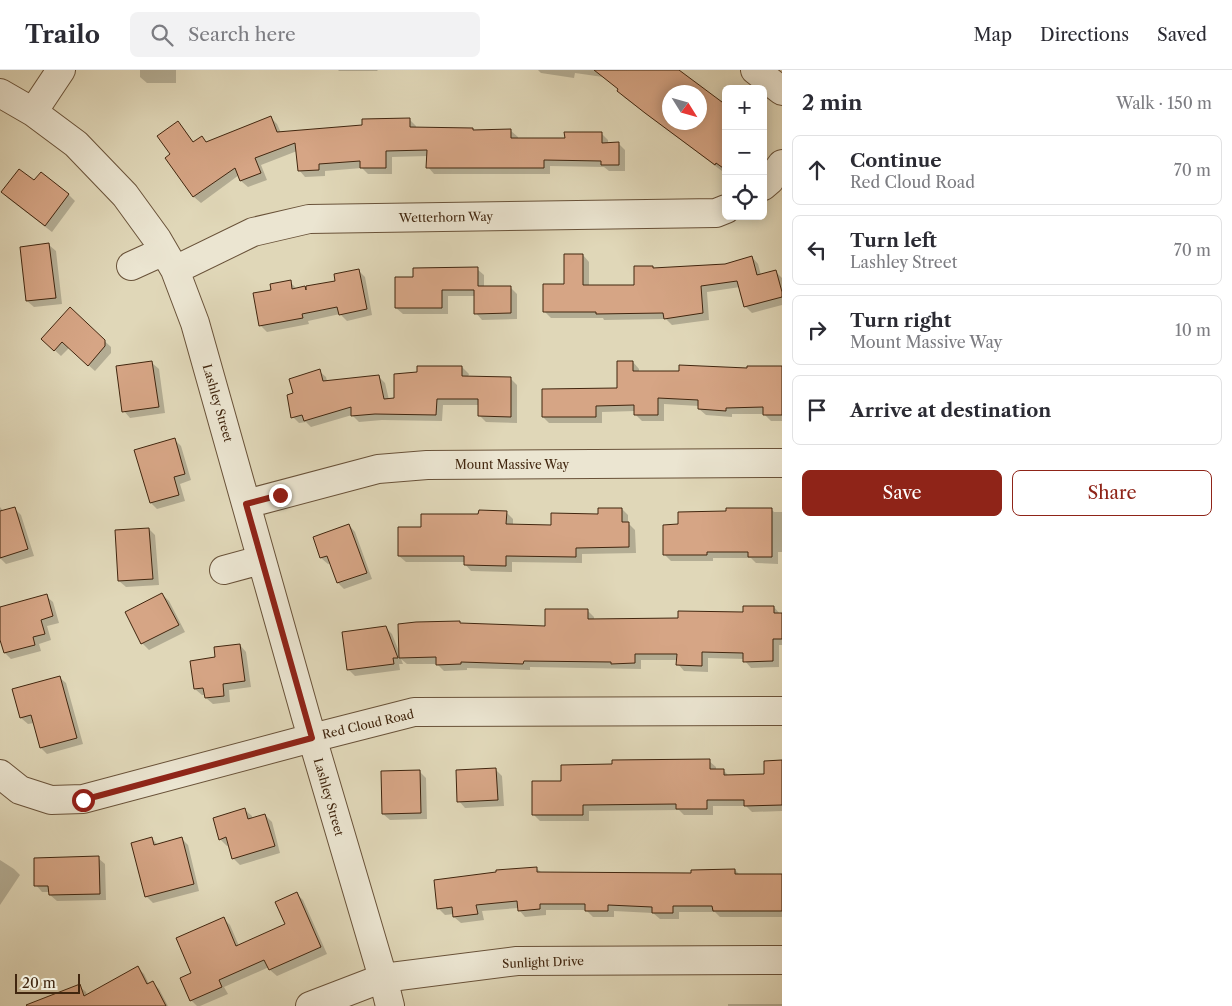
<!DOCTYPE html>
<meta charset="utf-8">
<style>
body{margin:0;font-family:"Libre Caslon Text",serif;background:#f2f2f3;color:#2b2b33}
.controls{position:absolute;right:15px;top:15px;display:grid;overflow:hidden;border-radius:8px;box-shadow:0 2px 12px #0003}
.controls button{width:45px;height:45px;display:grid;place-items:center;padding:0;border:0;border-bottom:1px solid #e1e1e2;background:#fff;color:#2b2b33;font:25px sans-serif}
.compass{position:absolute;left:662px;top:15px;width:45px;height:45px;border-radius:50%;background:#fff;box-shadow:0 2px 12px #0003;rotate:127deg}
.scale{position:absolute;left:15px;bottom:12px;width:65px;box-sizing:border-box;padding-left:5px;border:2px solid #41260f;border-top:0;font-size:14px;line-height:18px;white-space:nowrap;color:#41260f;-webkit-text-stroke:4px #ebe5d1;paint-order:stroke}
.stop{position:absolute;width:15px;height:15px;margin:-11px;border:4px solid #8f2418;border-radius:50%;background:#fff}
.stop.end{background:#8f2418;border-color:#fff;box-shadow:0 1px 5px #0008}
.list{margin:0;padding:0;list-style:none}
h2{display:flex;justify-content:space-between;align-items:center;height:65px;margin:0;padding:0 20px;font-size:21px}
h2 small{font-size:16px;font-weight:400;color:#7c7c81}
.list li{display:grid;grid-template-columns:32px 1fr auto;gap:15px;align-items:center;box-sizing:border-box;height:70px;margin:0 10px 10px;padding:0 10px;border:1px solid #e1e1e2;border-radius:8px}
.list b{display:block;font-size:19px;white-space:nowrap}
.list p{margin:0;font-size:16px;white-space:nowrap;color:#7c7c81}
.list em{font-size:16px;font-style:normal;color:#7c7c81}
.actions{display:flex;gap:10px;padding:15px 20px}
.actions a{flex:1;padding:11px 0;border:1px solid #8f2418;border-radius:8px;text-align:center;font-size:18px;color:#8f2418}
.actions .main{background:#8f2418;color:#fff}
.icon{flex:none;width:28px;height:28px;fill:none;stroke:currentColor;stroke-width:2;stroke-linecap:round;stroke-linejoin:round}
.map{position:relative;flex:none;width:782px;height:936px;overflow:hidden}
header{display:flex;align-items:center;gap:30px;box-sizing:border-box;height:70px;padding:0 25px;background:#fff;border-bottom:1px solid #e1e1e2}
header strong{font-size:24px}
nav{display:flex;gap:28px;margin-inline-start:auto;font-size:18px}
.search{width:350px;height:45px;background:#f2f2f3;display:flex;align-items:center;gap:12px;box-sizing:border-box;padding:0 18px;border-radius:8px;color:#7c7c81;font-size:19px}
main{display:flex}
aside{flex:1;background:#fff}
.map>svg:first-child{display:block}
.shadow{fill:#0003;fill-rule:evenodd}
.building{fill:#d6a585;stroke:#41260f;fill-rule:evenodd}
.lines{fill:none;stroke-linecap:round;stroke-linejoin:round}
.minor-casing{stroke:#695239;stroke-width:30}
.minor{stroke:#ebe5d1;stroke-width:28}
.route{stroke:#8f2418;stroke-width:6}
.labels{text-anchor:middle;dominant-baseline:central;stroke-width:4;stroke-linejoin:round;paint-order:stroke}
.street-label{font-size:12px;fill:#41260f;stroke:#ebe5d1}
</style>
<header>
<strong>Trailo</strong>
<div class="search"><svg class="icon" aria-label="search" viewBox="0 0 24 24"><circle cx="10" cy="10" r="6"/><path d="M15 15l6 6"/></svg>Search here</div>
<nav><a>Map</a><a>Directions</a><a>Saved</a></nav>
</header>
<main>
<div class="map">
<svg width="782" height="936" viewBox="0 0 782 936">
<rect width="100%" height="100%" fill="#e0d7b8"/>
<filter id="stains"><feTurbulence type="fractalNoise" baseFrequency=".004" numOctaves="4"/><feColorMatrix values="0 0 0 0 .2 0 0 0 0 .09 0 0 0 0 .02 0 0 0 .5 -.17"/></filter>
<radialGradient id="worn" r=".72"><stop offset=".6" stop-color="#630" stop-opacity="0"/><stop offset="1" stop-color="#630" stop-opacity=".3"/></radialGradient>
<path class="shadow" d="M140 0H176V13H147L140 7Z
M338 0H377L378 1H339Z
M538 0H678L726 36V100L723 99 722 101 653 49 625 28 619 21 620 20 603 7 575 3 574 8 541 3ZM670 22H700V52H670Z
M271 48 277 54 281 63 363 56 409 49 416 56V59L473 60 474 61H511L518 67V70H566L602 64 608 70V74H619L625 80V101H609L604 97 550 96V104H434L428 97V86L392 87V104H368L362 98 325 101V106L305 107 299 100 297 81 261 95 267 110 248 117 241 111 239 105 201 133 194 127 167 88 172 85 177 52 184 59 194 73H207Z
M41 104 69 125 75 131 52 162 9 129 2 122 35 112Z
M49 175 56 181 62 234 34 237 27 231Z
M583 185 589 192V216H635L653 197 655 200 725 195 752 187 758 194 761 205 775 201 782 208V235L752 243 745 236 740 217 707 222 709 250 672 255 666 249 604 250 603 248H551L544 241 565 215Z
M477 199 484 205V218L510 217 517 224V249L482 250 476 243 475 226H448V244H403L396 238Z
M359 201 365 207 372 245 347 251 340 244 308 251 309 254 267 262 260 255 272 221 290 212 297 219 304 218 308 221 337 212Z
M70 239 111 277V283L95 301 69 278 61 286 49 275Z
M633 292 639 299V302L782 298V351H771L764 344H732V347L706 345 699 339V336L664 334V351H642L635 344V341L602 342V353H549L543 347 618 319Z
M152 293 159 299 165 343 130 348 124 341Z
M462 297 469 304 468 307 510 308 517 315V353L486 352 479 345V335H443L442 351 382 350 359 352 352 345 311 357 306 352 299 353 293 347 295 324 319 301 326 307 327 311 379 307 385 313 389 330H395Z
M175 370 181 376 191 410 180 414 185 431 157 439 151 433Z
M0 437 4 442 14 438 21 445 34 486 6 494 0 488Z
M622 439 628 445V453L635 460 636 483 582 484V493L512 492V502L471 501 465 494V492H406L399 486 422 458 480 445 506 442 513 449V456H552Z
M772 440 774 442H782V482H778V494L756 493 751 488H713V491H671L664 484 679 456Z
M349 455 355 462 372 509 344 519 338 513 331 493 328 494 321 488Z
M149 459 155 465 159 515 126 517 119 511Z
M162 524 169 531 185 562 149 580 142 573 127 542Z
M46 526 53 532 59 553 47 556 51 570 39 574 41 581 11 589 5 583 0 565V539Z
M774 537 780 544H782V575H779V597L751 598 745 591V589L708 588V602L684 601 678 594V590H641V599L530 597V600L467 598V600L444 601 437 594H407L401 589 403 594H399L400 600 355 606 348 599 385 557 392 564 400 584 459 552 461 554 546 557 588 541 594 547V550L679 549 745 543Z
M240 575 246 582 251 617 229 620 230 632 213 634 206 628V625H202L195 619 216 588Z
M59 607 66 613 83 674 47 684 41 678 34 653 28 654 21 648 14 620Z
M709 691 716 697V700H723L729 706H765L782 691V741L752 742 746 736H713V745H684L679 740 589 741V751H540L533 744 562 712Z
M496 700 502 706 504 736 465 738 459 731Z
M420 702 426 708 427 749 390 750 383 744Z
M245 740 252 746V749L265 745 272 752 280 783 240 795 233 788 230 775 227 776 220 769Z
M152 769 158 775 182 769 188 775 199 821 153 833 146 826Z
M98 788 105 794 106 830 57 831 50 825V822H42L36 815Z
M0 790 14 799 20 805 0 835Z
M536 798 542 803 692 804 735 800 740 805H782V847H720L715 842H679V849H660L653 843 614 841V847H593L586 840H546V845L525 847 519 840 518 838 482 841 484 850 461 853 454 847V844L445 845 439 839Z
M297 824 303 830 327 884 277 906 270 900 269 897 224 917 228 924 200 936H197L191 930 193 903 223 848 230 855 239 876 287 855Z
M138 898 144 904 149 914 152 912 159 919 168 936H26L79 916 86 922 87 925Z
M728 934H782V936H728Z"/>
<path class="building" d="M594 0H679L726 35V100L716 93 715 95 645 43 617 21 618 19ZM670 22H700V52H670Z
M271 46 277 62 362 55V49L410 48V57L473 58V60L511 59V68H565L564 62H602V73L619 72V95H601V91L544 90V98H426L427 80 386 81V98H360V91L319 94V100L298 101 295 73 255 88 261 103 240 111 235 98 193 127 165 88 170 84 157 66 178 51 193 72 202 66 206 72Z
M19 99 34 110 41 102 69 124 45 156 1 122Z
M49 173 56 228 26 231 20 177Z
M564 184H583V215H634V196H653V198L725 194 752 186 757 205 776 200 782 222V227L744 237 737 211 701 216 703 243 664 249 663 243 596 244V242H543V214H564Z
M478 197V216H511V243L474 244V220H442V238H395V207H413V198Z
M359 199 367 239 339 245 337 237 302 244 303 248 259 256 253 223 271 220 270 214 291 210 292 219 305 216 306 220V216L335 211 334 204Z
M70 237 105 270V276L88 296 62 272 54 281 41 269Z
M152 291 159 337 122 342 116 296Z
M617 291H633V301H679V295L747 298V296H782V345H763V337L726 338V341L698 339V330L658 328V345H634V335L596 336V347H542V319L617 318Z
M417 296H462V306L511 307V347L478 346V329H437L436 345 375 344 351 346V337L304 351 302 345 291 348 287 325 293 323 289 309 320 299 323 311 379 305 384 329 394 328V304L417 302Z
M175 368 185 404 174 407 179 425 150 433 134 380Z
M15 437 28 479 0 488V441Z
M598 438H622V452H629V477L576 478V487L506 486V496L464 495V486H398V457H421V444H478L479 440 507 441 506 454 551 455V443L598 444Z
M726 438H772V487H748V482H707V485H663V455L678 454V442L726 441Z
M349 454 367 503 337 513 327 486 320 488 313 467Z
M149 458 153 509 118 511 115 460Z
M162 523 179 555 141 574 125 542Z
M47 524 53 546 41 550 45 564 33 567 35 575 4 583 0 570V537Z
M743 536H774V543H782V569H773V591L743 592V583L702 582V596L676 595 677 584H635V593L611 594V592L524 591 523 594 461 592V594L436 595V587L399 588 398 554 416 552 460 551V553L545 556V539H588V549L678 548V541L743 542Z
M386 556 398 588H393L394 594 347 600 342 562Z
M240 574 245 611 223 614 224 626 205 628 203 618 194 619 190 591 215 587 214 577Z
M60 606 77 668 40 678 31 645 20 648 12 619Z
M710 689V699H724V705L764 704V691L782 690V735L744 736V730H707V739H676V734L583 735V745H532V711H561V695L612 694V690Z
M496 698 498 730 457 732 456 700Z
M420 700 421 743 382 744 381 701Z
M245 738 248 749 265 744 275 776 232 789 226 767 219 770 213 748Z
M152 767 154 775 182 767 194 814 145 827 131 773Z
M99 786 100 824 49 825 48 816H34V788Z
M537 797V802L691 803V800L735 799V804H782V841H713L712 836H673V843H652V837L608 835V841H585V834H540V839L518 841 517 831 476 835 478 844 453 847 452 837 437 839 434 810 496 802V800Z
M297 822 321 877 269 900 264 890 219 910 222 917 190 931 180 908 191 903 176 868 224 847 236 876 285 854 275 832Z
M138 896 147 914 153 911 166 936H27L26 935 80 914 84 926Z"/>
<g class="lines">
<defs>
<path id="minor" d="M755 0 782 21
M0 23 33 42 76 74 125 125 157 169 175 200 195 253 306 647 383 908 390 936
M33 42 61 0
M763 116 770 110 782 94
M131 196 164 181
M175 200 253 162 309 149 716 143 726 139
M246 434 378 399 427 395 782 393
M224 500 261 490
M0 704 20 720 51 730 83 729 312 668 414 642 782 641
M310 936 383 908 517 891 782 890"/>
</defs>
<use href="#minor" class="minor-casing"/>
<use href="#minor" class="minor"/>
</g>
<g class="lines">
<path class="route" d="M83 730 312 668 246 434 280 425"/>
</g>
<g class="labels">
<g class="street-label">
<text transform="translate(446 147) rotate(-1)">Wetterhorn Way</text>
<text transform="translate(218 333) rotate(74)">Lashley Street</text>
<text x="512" y="394">Mount Massive Way</text>
<text transform="translate(368 654) rotate(-13)">Red Cloud Road</text>
<text transform="translate(329 727) rotate(74)">Lashley Street</text>
<text transform="translate(543 892) rotate(-2)">Sunlight Drive</text>
</g>
</g>
<rect width="100%" height="100%" filter="url(#stains)"/>
<rect width="100%" height="100%" fill="url(#worn)"/>
</svg>
<div class="controls">
<button>+</button>
<button>−</button>
<button><svg class="icon" aria-label="locate" viewBox="0 0 24 24"><circle cx="12" cy="12" r="6"/><path d="M12 2v4M12 18v4M2 12h4M18 12h4"/></svg></button>
</div>
<svg class="compass" viewBox="-18 -18 36 36"><path d="M0-13l5 13h-10z" fill="#e53935"/><path d="M0 13l5-13h-10z" fill="#7c7c81"/></svg>
<div class="scale">20 m</div>
<div class="stop" style="left:83px;top:730px"></div>
<div class="stop end" style="left:280px;top:425px"></div>
</div>
<aside>
<h2>2 min<small>Walk · 150 m</small></h2>
<ul class="list">
<li><svg class="icon" aria-label="ahead" viewBox="0 0 24 24"><path d="M12 20V5M6 11l6-6 6 6"/></svg><div><b>Continue</b><p>Red Cloud Road</p></div><em>70 m</em></li>
<li><svg class="icon" aria-label="left" viewBox="0 0 24 24"><path d="M17 20v-9H6M10 6l-5 5 5 5"/></svg><div><b>Turn left</b><p>Lashley Street</p></div><em>70 m</em></li>
<li><svg class="icon" aria-label="right" viewBox="0 0 24 24"><path d="M7 20v-9h11M14 6l5 5-5 5"/></svg><div><b>Turn right</b><p>Mount Massive Way</p></div><em>10 m</em></li>
<li><svg class="icon" aria-label="arrive" viewBox="0 0 24 24"><path d="M6 21V4h12l-3 4 3 4H6"/></svg><div><b>Arrive at destination</b></div></li>
</ul>
<div class="actions"><a class="main">Save</a><a>Share</a></div>
</aside>
</main>
